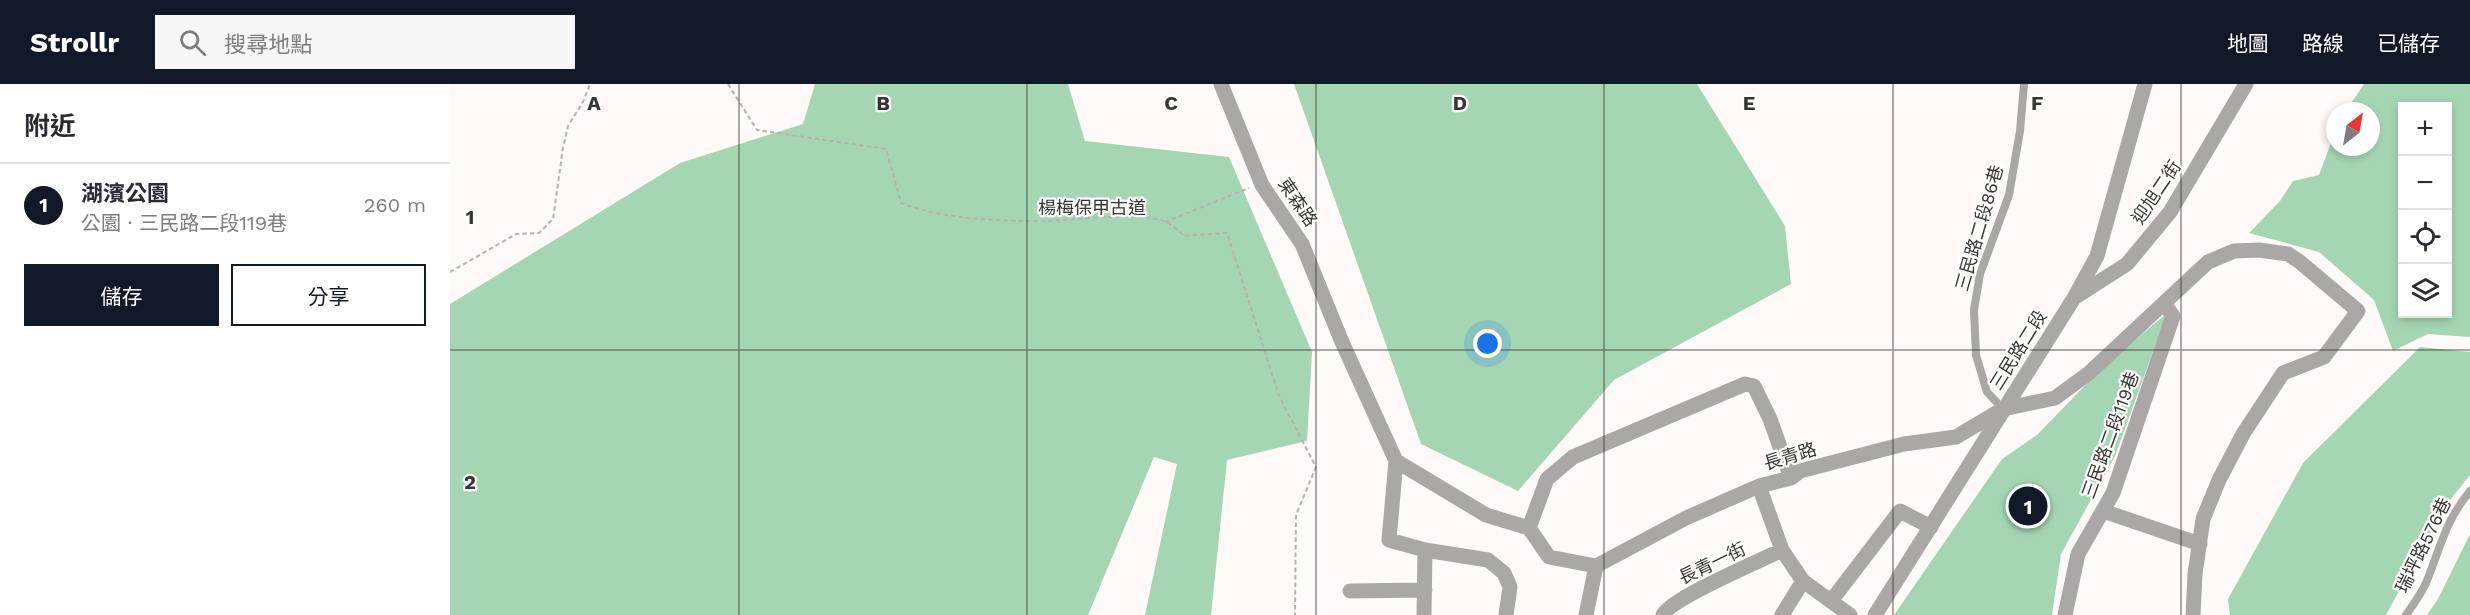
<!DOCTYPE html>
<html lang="zh-TW">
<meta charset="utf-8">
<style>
body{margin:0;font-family:"Work Sans","Noto Sans TC",sans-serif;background:#f7f7f7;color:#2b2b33}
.controls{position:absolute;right:18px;top:18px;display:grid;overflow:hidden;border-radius:0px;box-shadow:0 3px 9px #0003}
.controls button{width:54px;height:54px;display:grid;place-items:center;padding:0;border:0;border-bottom:2px solid #e1e1e2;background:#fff;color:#2b2b33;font:30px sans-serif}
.compass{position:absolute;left:1876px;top:18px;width:54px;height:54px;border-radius:50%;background:#fff;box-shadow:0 3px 9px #0003;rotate:31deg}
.you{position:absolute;left:1038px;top:260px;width:21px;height:21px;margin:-15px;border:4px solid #fff;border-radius:50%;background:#1a73e8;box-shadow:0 0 0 9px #1a73e833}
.badge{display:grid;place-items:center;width:39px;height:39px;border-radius:50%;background:#111827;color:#fff;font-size:20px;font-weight:700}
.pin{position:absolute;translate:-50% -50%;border:3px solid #fff;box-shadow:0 2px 6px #0006}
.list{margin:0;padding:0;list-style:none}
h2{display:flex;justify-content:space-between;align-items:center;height:78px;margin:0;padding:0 24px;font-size:26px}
h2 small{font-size:20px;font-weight:400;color:#7c7c81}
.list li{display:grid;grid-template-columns:39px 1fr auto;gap:18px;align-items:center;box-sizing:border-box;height:84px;padding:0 24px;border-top:2px solid #e1e1e2}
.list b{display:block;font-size:22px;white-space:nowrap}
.list p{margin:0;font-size:20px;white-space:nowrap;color:#7c7c81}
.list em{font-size:20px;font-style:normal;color:#7c7c81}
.actions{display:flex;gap:12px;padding:18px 24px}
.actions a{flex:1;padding:14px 0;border:2px solid #111827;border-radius:0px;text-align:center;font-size:21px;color:#111827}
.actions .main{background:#111827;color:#fff}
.icon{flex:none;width:33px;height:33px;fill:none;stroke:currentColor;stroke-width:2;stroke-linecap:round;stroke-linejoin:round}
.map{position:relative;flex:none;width:2020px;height:531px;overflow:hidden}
header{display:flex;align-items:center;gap:36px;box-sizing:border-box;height:84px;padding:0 30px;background:#111827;color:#fff}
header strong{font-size:28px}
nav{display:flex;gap:33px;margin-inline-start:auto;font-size:21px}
.search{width:420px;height:54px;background:#f7f7f7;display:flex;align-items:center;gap:15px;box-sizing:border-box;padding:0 21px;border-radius:0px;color:#7c7c81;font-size:22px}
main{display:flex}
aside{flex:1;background:#fff}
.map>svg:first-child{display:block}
.green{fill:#a5d6b4;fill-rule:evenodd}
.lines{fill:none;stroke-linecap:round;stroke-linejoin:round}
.path{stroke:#b6b1af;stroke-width:2;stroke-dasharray:4.5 3;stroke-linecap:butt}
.service{stroke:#aca7a7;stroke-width:8}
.minor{stroke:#aca7a7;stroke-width:15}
.grid{fill:none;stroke:#383432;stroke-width:1.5;stroke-opacity:0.55}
.labels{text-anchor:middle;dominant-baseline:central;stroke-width:4.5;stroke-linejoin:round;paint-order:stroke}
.street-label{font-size:18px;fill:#383432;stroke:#fff}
.grid-label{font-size:20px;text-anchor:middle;font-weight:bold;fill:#383432;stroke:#fff;stroke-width:4.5;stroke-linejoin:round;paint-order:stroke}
</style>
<header>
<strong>Strollr</strong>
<div class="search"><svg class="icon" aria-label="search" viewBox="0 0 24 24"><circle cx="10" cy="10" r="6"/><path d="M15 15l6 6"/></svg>搜尋地點</div>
<nav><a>地圖</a><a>路線</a><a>已儲存</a></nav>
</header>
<main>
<aside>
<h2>附近<small></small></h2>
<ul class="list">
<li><span class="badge">1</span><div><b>湖濱公園</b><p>公園 · 三民路二段119巷</p></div><em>260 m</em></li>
</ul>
<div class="actions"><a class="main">儲存</a><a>分享</a></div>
</aside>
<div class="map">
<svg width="2020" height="531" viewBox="0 0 2020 531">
<rect width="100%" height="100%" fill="#fffaf8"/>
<path class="green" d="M365 0H618L635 57 779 73 862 268 857 357 777 376 761 531H695L727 380 704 373 638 531H0V220L230 79 353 40Z
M844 0H1247L1335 142 1341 200 1164 296 1068 407 971 360Z
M1914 0H2020V253L1978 250 1943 267 1924 216 1869 168 1799 149 1830 117 1843 97 1869 91 1885 48V63H1921V27H1896ZM1998 22V230H1952V22Z
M1717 229 1665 372 1611 470 1602 531H1444L1552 375 1587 351 1651 285Z
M1970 263 2020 268V391L1996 421 1936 531H1780L1778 515 1853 379Z
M2020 450V531H1977L1988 515Z"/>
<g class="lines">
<path class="path" d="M278 0 307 46 436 65 451 119C496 136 549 137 597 137 626 136 691 127 716 138 722 141 729 147 734 152L777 149 829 312 866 383 846 431 845 531
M715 138 799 104
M0 188 66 150 89 149 103 135 113 64 118 42 133 18 140 0"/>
<path class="service" d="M1553 325 1537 308 1526 271 1524 226 1530 190 1559 111 1570 47 1574 0
M1956 531C1963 521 1971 510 1976 499 1991 463 1994 439 2020 407"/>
<path class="minor" d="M771 0 812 101 852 160 892 258 946 377 1036 431 1079 444 1099 473 1146 482 1236 434 1309 402 1341 394 1350 387 1454 360 1506 353 1553 325 1605 314 1639 289 1758 178 1784 167 1809 166 1838 170 1850 178 1908 227 1874 273 1833 289 1793 350 1769 396 1753 435 1745 490 1743 531
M1627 212 1677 180 1720 128 1796 0
M946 377 939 456 975 466 1038 476 1054 489 1060 503 1056 531
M1309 402 1332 466 1353 497 1400 531
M1653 427 1750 460
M1079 444 1097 395 1123 373 1295 300 1304 302 1320 335 1341 394
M900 507 975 506
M1381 517 1450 427 1481 443
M974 531 975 466
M1136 531 1146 482
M1213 531C1221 514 1310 477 1332 466
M1332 531 1353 497
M1425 531 1624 214 1647 172 1695 0
M1615 531 1628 470 1663 409 1723 232 1714 219"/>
</g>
<path class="grid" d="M289 0V531M577 0V531M866 0V531M1154 0V531M1443 0V531M1731 0V531M0 266H2020"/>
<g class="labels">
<g class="street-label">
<text transform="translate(1706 108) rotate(-56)">迎旭二街</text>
<text transform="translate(848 118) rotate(56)">東森路</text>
<text x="642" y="123">楊梅保甲古道</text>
<text transform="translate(1529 144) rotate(-74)">三民路二段86巷</text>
<text transform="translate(1568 266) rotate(-58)">三民路二段</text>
<text transform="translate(1660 351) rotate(-70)">三民路二段119巷</text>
<text transform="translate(1340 372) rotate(-17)">長青路</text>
<text transform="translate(1973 461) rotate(-64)">瑞坪路576巷</text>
<text transform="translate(1262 479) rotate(-26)">長青一街</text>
</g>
</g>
<g class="grid-label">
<text x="144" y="26">A</text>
<text x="433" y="26">B</text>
<text x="721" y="26">C</text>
<text x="1010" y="26">D</text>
<text x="1299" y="26">E</text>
<text x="1587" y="26">F</text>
<text x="20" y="140">1</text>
<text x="20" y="405">2</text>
</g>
</svg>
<div class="controls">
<button>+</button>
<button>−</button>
<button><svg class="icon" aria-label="locate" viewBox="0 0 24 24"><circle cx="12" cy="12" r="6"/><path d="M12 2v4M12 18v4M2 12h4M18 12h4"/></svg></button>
<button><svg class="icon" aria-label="layers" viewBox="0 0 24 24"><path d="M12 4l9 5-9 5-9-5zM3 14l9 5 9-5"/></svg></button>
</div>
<svg class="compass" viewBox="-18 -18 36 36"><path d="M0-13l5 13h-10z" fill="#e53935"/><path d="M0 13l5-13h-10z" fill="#7c7c81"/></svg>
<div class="you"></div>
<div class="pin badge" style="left:1578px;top:422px">1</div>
</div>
</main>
